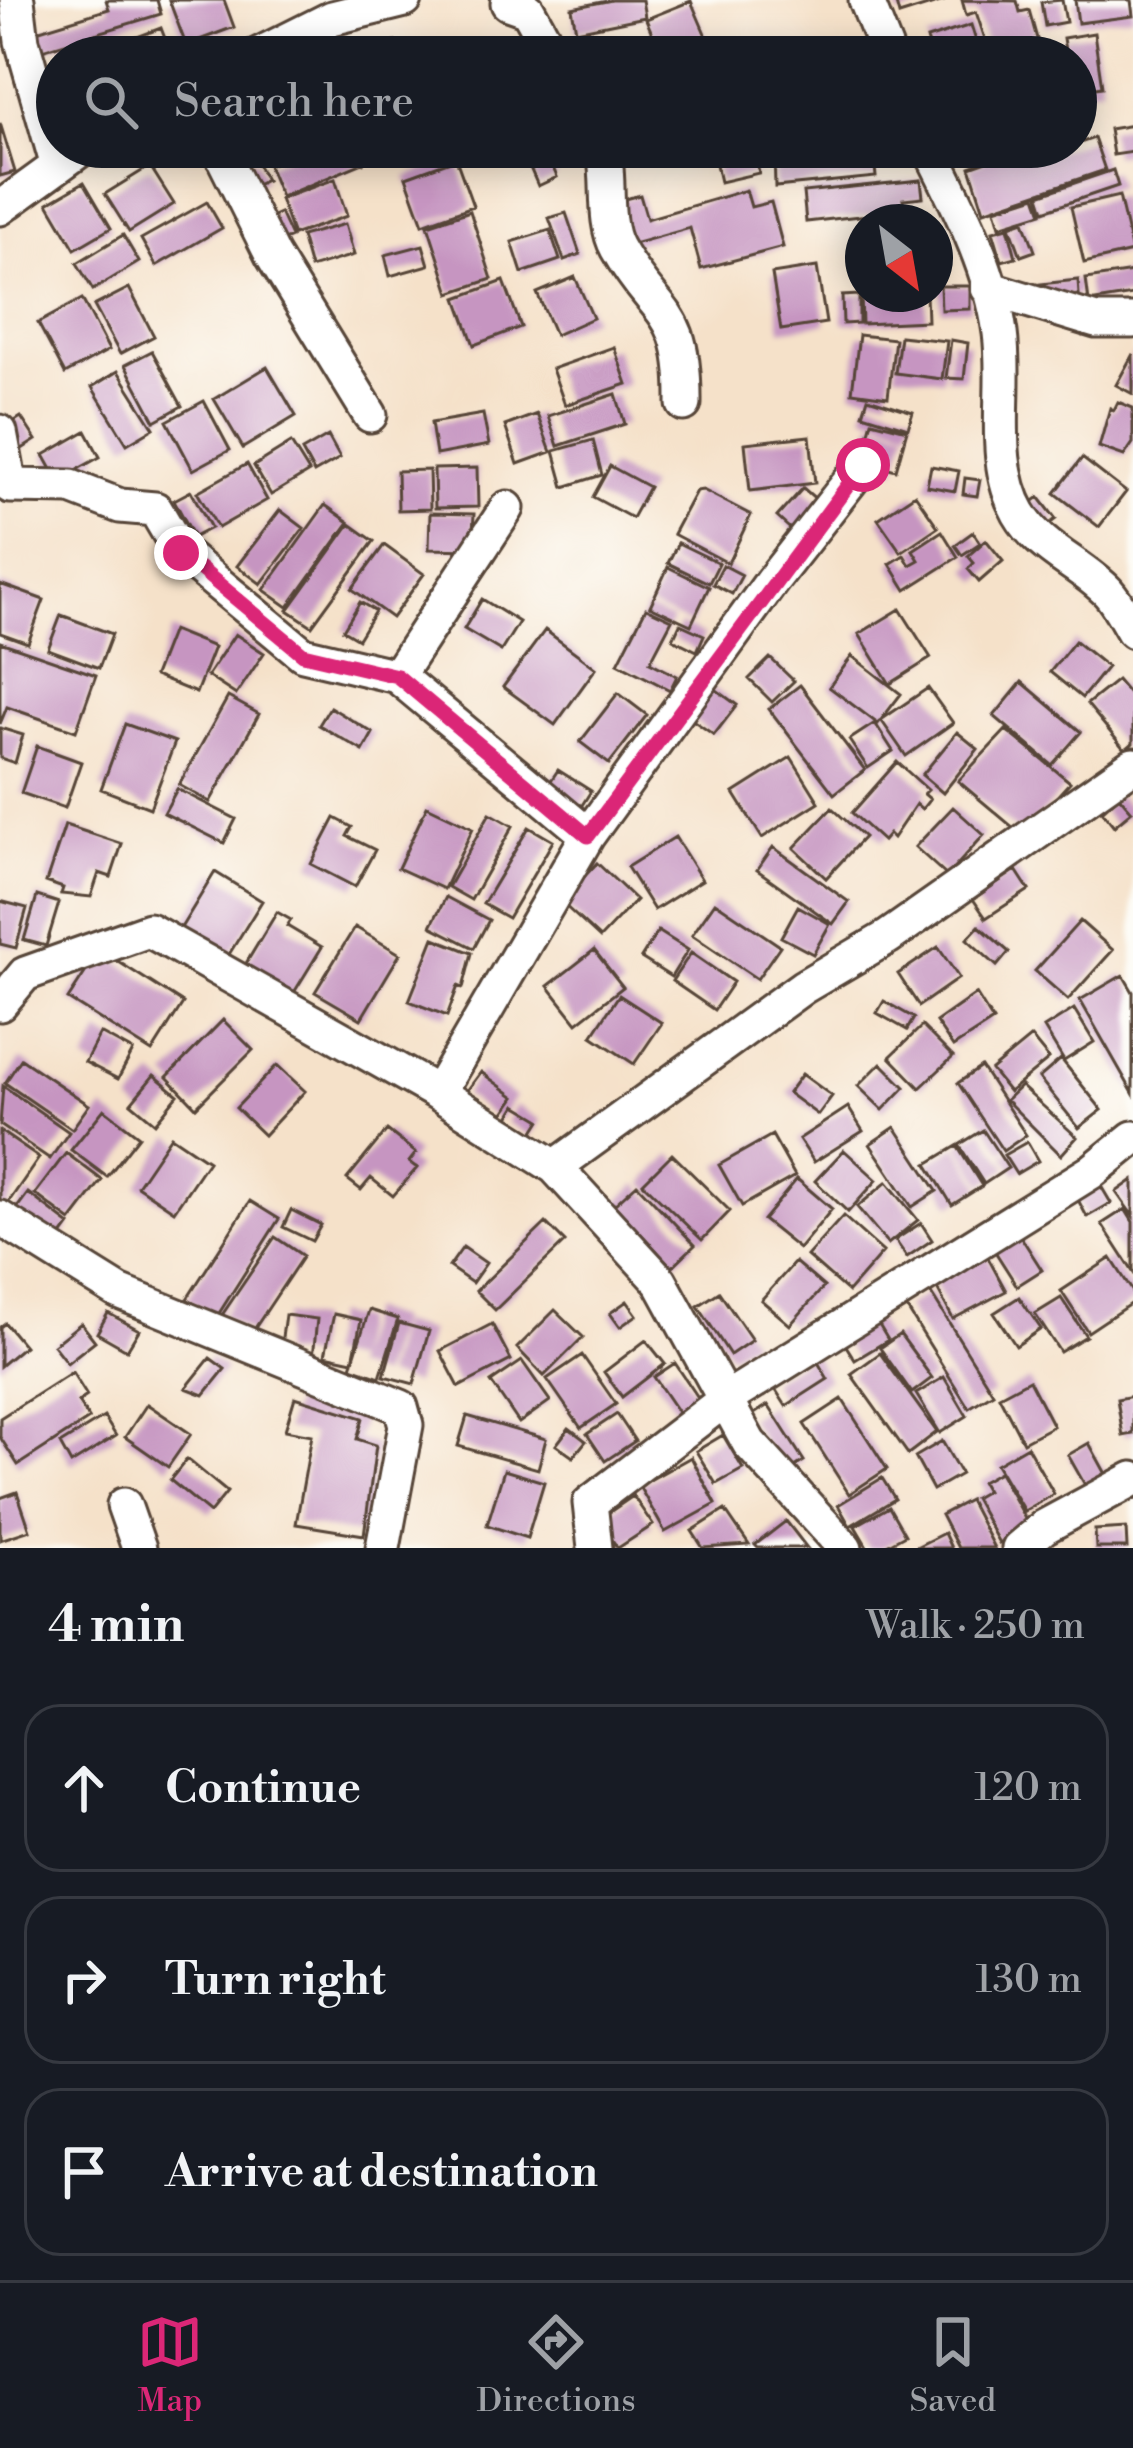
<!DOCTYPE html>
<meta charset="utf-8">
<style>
body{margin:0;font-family:"Libre Bodoni",serif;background:#20242c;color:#f1f3f6}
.compass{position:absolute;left:845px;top:204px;width:108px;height:108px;border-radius:50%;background:#171b24;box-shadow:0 6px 30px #0003;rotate:149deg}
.stop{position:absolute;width:36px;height:36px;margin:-27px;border:9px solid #db2777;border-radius:50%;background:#fff}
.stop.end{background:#db2777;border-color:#fff;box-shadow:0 3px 12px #0008}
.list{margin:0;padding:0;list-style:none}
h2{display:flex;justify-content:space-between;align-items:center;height:156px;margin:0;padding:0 48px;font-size:51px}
h2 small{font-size:39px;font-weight:400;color:#9ea1a6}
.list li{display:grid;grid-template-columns:78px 1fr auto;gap:36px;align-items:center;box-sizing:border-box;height:168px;margin:0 24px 24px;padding:0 24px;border:3px solid #363941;border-radius:36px}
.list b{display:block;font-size:45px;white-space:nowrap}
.list em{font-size:39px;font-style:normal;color:#9ea1a6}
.icon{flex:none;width:66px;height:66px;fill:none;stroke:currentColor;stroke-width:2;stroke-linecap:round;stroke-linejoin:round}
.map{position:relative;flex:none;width:1133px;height:1548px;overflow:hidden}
.search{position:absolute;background:#171b24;box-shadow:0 6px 30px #0003;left:36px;right:36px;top:36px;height:132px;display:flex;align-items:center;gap:30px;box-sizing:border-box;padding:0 42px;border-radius:66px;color:#9ea1a6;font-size:45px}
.sheet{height:732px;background:#171b24}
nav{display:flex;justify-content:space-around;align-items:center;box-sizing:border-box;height:168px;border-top:3px solid #363941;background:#171b24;font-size:33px;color:#9ea1a6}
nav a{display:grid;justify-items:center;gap:6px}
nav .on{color:#db2777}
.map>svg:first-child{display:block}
.building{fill:#c695c1}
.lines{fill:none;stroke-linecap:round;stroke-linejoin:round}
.minor-casing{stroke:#574538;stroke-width:39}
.minor{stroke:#fff;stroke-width:33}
.route{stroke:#db2777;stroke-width:15}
</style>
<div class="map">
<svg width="1133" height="1548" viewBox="0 0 1133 1548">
<rect width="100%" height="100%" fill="#fdfcf7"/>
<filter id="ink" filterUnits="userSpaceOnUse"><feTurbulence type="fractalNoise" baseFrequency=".00833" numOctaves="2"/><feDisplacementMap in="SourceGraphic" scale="24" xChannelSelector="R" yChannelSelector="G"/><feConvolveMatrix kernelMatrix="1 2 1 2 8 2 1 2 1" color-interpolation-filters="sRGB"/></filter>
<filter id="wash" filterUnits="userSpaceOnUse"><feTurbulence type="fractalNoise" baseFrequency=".004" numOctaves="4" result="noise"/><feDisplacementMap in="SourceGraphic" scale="48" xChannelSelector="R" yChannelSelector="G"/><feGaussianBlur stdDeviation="2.7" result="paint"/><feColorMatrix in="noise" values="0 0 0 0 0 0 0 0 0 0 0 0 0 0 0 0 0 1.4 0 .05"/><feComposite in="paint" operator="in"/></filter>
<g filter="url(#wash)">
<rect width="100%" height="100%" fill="#f5e1c9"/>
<g id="blocks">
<path class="building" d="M106 0H157L161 14 39 51 33 32 109 9Z
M169 0H224L234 27 186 45Z
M612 0H642L645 17 576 31 572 8Z
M895 0H944V1L899 15Z
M962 0 1017 1 1020 12 1029 10 1042 57H991L976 12 966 15Z
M1062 0 1066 22 1045 26 1041 2Z
M1075 0H1131L1133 16 1078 23Z
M691 1 715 57H662L646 19Z
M971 25 981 57H932L927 39Z
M161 28 172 57H99L97 52Z
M1094 33 1102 87 1076 91V57H1066L1063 38Z
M395 42 402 57H361Z
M0 123 15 172 0 176Z
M1133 125V152L1113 155 1109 129Z
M1094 138 1105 170 984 211 970 167 984 162 981 155 998 149 1001 156 1033 147 1043 156Z
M312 147H357L363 163 281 197 268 165Z
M521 147H544L557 177 538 186Z
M712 147H753L759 173 720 182Z
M873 147 876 177 775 187 774 149Z
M456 159 473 206 423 224 406 177Z
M255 160 266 180 244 191 233 171Z
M150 166 174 204 129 232 105 194Z
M1113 170 1118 186 1044 211 1039 195Z
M335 179 347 216 293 235 280 199Z
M921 180 923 197 903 199 904 211 806 222 803 192Z
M84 182 111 228 75 249 48 203Z
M746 190 751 207 771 202 783 247 701 269 690 228 630 245 617 201 640 195 647 219Z
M1036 196 1042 213 1000 226 995 209Z
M1119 196 1132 252 1084 263 1071 207Z
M207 202 222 228 156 266 141 239Z
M470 211 492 279 450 293 428 225Z
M280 213 291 237 270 246 260 222Z
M566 213 580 254 564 260 549 218Z
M1024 221 1035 251 1021 256 1010 226Z
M345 224 354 255 310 268 301 236Z
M1008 227 1016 257 1002 261 993 231Z
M550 230 560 260 522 273 512 242Z
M123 235 139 262 93 290 77 263Z
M423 245 429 265 390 276 385 255Z
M817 267 826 323 781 330 772 274Z
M1133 272V295L1089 302 1086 279Z
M575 277 593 318 555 335 537 293Z
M1078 280 1079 295 1042 299 1040 284Z
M504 281 521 327 474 345 457 298Z
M940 286H970V309L941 310Z
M129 288 154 336 120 354 94 306Z
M861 294H926L927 321 862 324Z
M859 295V323L843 324 842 296Z
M82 299 109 350 65 374 38 323Z
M859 335 895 339 888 397 852 392Z
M900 336 947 341 942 379 895 373Z
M951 340 968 343 964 379 946 378Z
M614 347 627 384 565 405 552 369Z
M152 351 182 406 155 421 125 365Z
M1133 354V394L1116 385Z
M267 367 296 416 243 448 214 399Z
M118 371 154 428 127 444 92 387Z
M616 394 625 424 558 446 548 416Z
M868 398 913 412 908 428 863 414Z
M204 401 230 450 193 470 167 421Z
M1118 402 1133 408V443L1124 456 1099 447 1110 408 1114 410Z
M483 414 489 445 436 455 431 423Z
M537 414 551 452 518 464 505 426Z
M21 417 36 440 19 451 4 428Z
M872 421 907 430 896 470 861 461Z
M86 431 100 457 58 480 44 455Z
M328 436 340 458 314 473 302 451Z
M810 436 815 483 750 491 745 443Z
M593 440 602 475 564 487 554 451Z
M291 443 309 472 271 495 254 466Z
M1082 458 1126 492 1099 527 1055 493Z
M247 464 267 500 218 528 197 492Z
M610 466 649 487 632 518 593 497Z
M931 466 959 471 955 491 927 486Z
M477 468 478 507 435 508 434 469Z
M429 470 430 509 398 510 397 471Z
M965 478 980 480 977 496 963 494Z
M803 488 824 506 797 535 777 517Z
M703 490 751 515 728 563 673 534 696 491Z
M191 491 211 528 194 537 174 500Z
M915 494 938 527 901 552 878 519Z
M1039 497 1056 519 1039 532 1022 510Z
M325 505 349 522 288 607 264 590Z
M280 510 304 528 261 584 237 566Z
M430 513 474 514 472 550 429 549Z
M350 524 374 541 312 626 288 610Z
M942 531 958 557 906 590 890 564 904 555 910 565 919 560 913 550Z
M973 532 980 543 962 555 955 545Z
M986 540 1003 561 979 582 968 569 974 563 968 556Z
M678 543 719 563 709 583 668 563Z
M384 545 424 574 392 618 352 589Z
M723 565 742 575 732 594 713 584Z
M668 567 709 587 691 625 650 606Z
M0 584 44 600 28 643 0 633Z
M482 599 519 622 501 651 464 629Z
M360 602 375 611 358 639 343 630Z
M646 608 672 620 650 662 677 676 670 690 618 663Z
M900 609 931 658 890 684 859 634Z
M61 615 112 634 99 668 48 649Z
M680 624 704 635 697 651 673 639Z
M172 630 214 647 196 693 154 676Z
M545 630 596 668 555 725 503 687Z
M235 634 264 653 236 695 207 676Z
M1075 641 1107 667 1082 698 1050 672Z
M0 642 96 675 76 731 7 707 0 724Z
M852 656 901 694 878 724 829 687Z
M770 658 794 681 772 702 749 679Z
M1117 680 1133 699V743L1125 750 1087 704Z
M1022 682 1081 732 1052 765 994 716Z
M800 685 865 770 834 794 769 709Z
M714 688 737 705 714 735 691 719Z
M928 688 953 723 906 756 881 720Z
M618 693 647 715 609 764 580 742Z
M228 697 259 714 210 802 179 785Z
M330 707 373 733 363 751 319 725Z
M875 723 893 751 868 768 849 740Z
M125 724 175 742 150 808 101 789Z
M0 728 23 735 15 763 0 758Z
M1006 730 1070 782 1022 835 958 781Z
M957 732 978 749 943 793 922 775Z
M37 746 81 762 65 808 21 793Z
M791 757 819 802 762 838 734 793Z
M897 762 928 790 924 794 930 799 922 809 916 804 893 838 889 834 883 841 852 813Z
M558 770 591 791 577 813 544 791Z
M177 789 236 819 224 843 164 813Z
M1119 796 1132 811 1114 826 1102 811Z
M427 806 473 828 444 889 398 868Z
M953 807 984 835 947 876 915 847Z
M832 808 864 837 826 878 794 848Z
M490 813 513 826 471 900 448 887Z
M335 818 352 827 347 836 375 850 355 887 311 864Z
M65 825 122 844 111 877 99 873 91 897 61 894 63 888 46 882Z
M529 827 553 841 508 918 483 904Z
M675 837 702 880 654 910 627 867Z
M773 847 849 902 833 924 757 870Z
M597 863 636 900 600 938 561 902Z
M1016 870 1029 890 986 918 973 899Z
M215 872 262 901 223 964 176 936Z
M37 896 59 903 46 946 24 940Z
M446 897 489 920 474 948 431 926Z
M0 901 27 908 16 948 0 944Z
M715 902 780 946 757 979 692 935Z
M798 906 830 924 813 954 781 937Z
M277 912 291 920 287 926 322 947 290 999 242 970Z
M1080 921 1113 950 1068 1000 1035 971Z
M979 926 1009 952 997 966 967 939Z
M355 927 400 954 361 1019 315 992Z
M658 931 688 950 671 977 641 958Z
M434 938 472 953 463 988 458 986 447 1016 409 1001Z
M938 947 959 978 919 1006 898 974Z
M100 950 183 1003 152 1052 68 999Z
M594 950 623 987 577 1023 548 986Z
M691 953 733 982 714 1010 672 981Z
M1123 975 1133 992V1093L1080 1000Z
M976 994 993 1021 953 1047 936 1022Z
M619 995 662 1023 634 1064 592 1036Z
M884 1001 914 1018 907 1030 877 1013Z
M1074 1009 1094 1042 1064 1061 1044 1028Z
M223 1020 253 1050 196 1107 167 1077Z
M922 1026 953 1057 920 1088 890 1057Z
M100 1033 133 1051 118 1079 85 1062Z
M1031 1037 1049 1059 1009 1092 991 1070Z
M21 1059 89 1105 72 1129 5 1083Z
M1061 1059 1102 1110 1079 1128 1039 1078Z
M881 1063 905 1087 883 1110 858 1086Z
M277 1065 305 1091 264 1135 236 1108Z
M981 1067 1026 1135 1003 1151 958 1083Z
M481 1072 515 1097 499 1120 464 1095Z
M802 1074 832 1096 818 1115 788 1093Z
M154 1075 178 1095 155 1123 131 1103Z
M3 1086 69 1132 50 1159 0 1125Z
M1021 1086 1077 1137 1061 1155 1006 1100Z
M516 1105 541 1120 531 1136 506 1122Z
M848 1107 863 1131 814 1162 799 1139Z
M104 1109 139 1136 107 1177 71 1150Z
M895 1127 937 1191 912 1207 870 1144Z
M387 1130 416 1153 409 1162 417 1168 393 1196 371 1178 361 1190 347 1179Z
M983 1130 1008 1168 984 1184 959 1145Z
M0 1131 39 1158 3 1210 0 1208Z
M772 1135 795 1176 742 1206 719 1165Z
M171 1136 208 1161 174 1211 137 1186Z
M1027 1142 1038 1161 1016 1174 1004 1155Z
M957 1146 982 1186 952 1205 927 1164Z
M844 1150 877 1180 848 1212 815 1181Z
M66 1153 102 1180 71 1221 35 1194Z
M672 1154 730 1211 702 1240 643 1183Z
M797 1179 832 1209 799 1249 763 1220Z
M1133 1180V1216L1116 1192Z
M1098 1181 1111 1203 1087 1217 1075 1194Z
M887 1182 918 1220 888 1244 857 1207Z
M637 1184 695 1245 672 1267 614 1205Z
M28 1193 70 1225 56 1244 14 1212Z
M250 1201 279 1219 216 1318 187 1299Z
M1125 1209 1133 1222V1272L1102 1224Z
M291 1210 321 1225 312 1241 283 1227Z
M843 1216 883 1252 848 1292 807 1256Z
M546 1223 565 1242 495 1310 476 1291Z
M921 1223 932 1240 907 1257 895 1240Z
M1014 1226 1042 1270 1017 1286 989 1242Z
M275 1237 303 1256 251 1334 222 1315Z
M463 1247 486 1263 472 1283 449 1267Z
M987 1256 1006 1291 953 1319 934 1283Z
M1111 1258 1133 1292V1302L1088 1332 1061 1291Z
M795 1262 824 1287 790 1325 761 1300Z
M719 1292 752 1340 730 1355 698 1306Z
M930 1292 993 1393 969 1408 906 1307Z
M1019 1297 1041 1329 1016 1346 994 1313Z
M1061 1298 1086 1336 1060 1352 1035 1314Z
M627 1301 637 1315 620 1327 610 1313Z
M369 1310 398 1319 380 1377 351 1367Z
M555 1310 583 1337 544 1376 517 1348Z
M108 1313 139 1330 127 1350 97 1333Z
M334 1314 361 1320 353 1361 325 1355Z
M285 1315 317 1319 313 1357 280 1353Z
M876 1320 888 1340 855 1360 843 1341Z
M5 1323 24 1346 0 1366V1327Z
M81 1323 95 1341 67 1363 53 1345Z
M399 1323 429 1331 414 1384 384 1376Z
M492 1324 511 1360 459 1387 440 1351Z
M900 1334 932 1378 912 1393 880 1348Z
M646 1340 665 1364 622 1397 604 1372Z
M880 1353 937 1432 908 1454 851 1374Z
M813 1354 828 1379 786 1406 770 1381Z
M582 1355 616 1404 581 1428 547 1379Z
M210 1358 225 1369 204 1395 186 1388Z
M522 1361 550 1401 519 1423 491 1382Z
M675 1363 707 1411 686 1424 654 1377Z
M72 1372 87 1396 78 1402 89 1419 18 1465 0 1437V1418Z
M944 1377 967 1416 940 1433 916 1394Z
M1029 1380 1053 1426 1023 1442 999 1396Z
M1133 1396V1434L1123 1436 1117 1399Z
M295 1397 363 1418 357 1439 376 1445 364 1535 296 1524 312 1435 285 1430Z
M842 1399 887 1469 849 1494 804 1424Z
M147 1404 191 1434 168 1467 125 1437Z
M768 1405 804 1461 784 1474 748 1418Z
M617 1414 635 1441 605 1461 587 1434Z
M467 1416 546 1439 538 1469 458 1446Z
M104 1417 116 1436 71 1464 60 1444Z
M569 1428 586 1441 573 1457 556 1445Z
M723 1435 743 1469 716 1484 696 1451Z
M942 1441 961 1474 933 1490 915 1457Z
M1089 1443 1106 1474 1085 1485 1068 1455Z
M1027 1446 1054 1494 1024 1511 996 1464Z
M691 1457 716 1504 665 1532 639 1486Z
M187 1459 227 1492 210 1513 170 1480Z
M504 1470 544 1482 527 1538 487 1525Z
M999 1472 1029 1526 999 1543 974 1498 986 1491 981 1482Z
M882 1478 895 1499 850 1526 838 1505Z
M17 1492 30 1530 0 1540V1498Z
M633 1496 653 1525 618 1548 598 1520Z
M969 1500 994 1548H958L941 1515Z
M889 1507 905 1535 881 1548H868L855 1526Z
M725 1510 749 1545 703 1548 692 1531Z
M786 1521 807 1548H758L755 1545Z
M1126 1528 1127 1548H1096L1095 1530Z
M944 1533 951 1548H914Z"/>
</g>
</g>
<g filter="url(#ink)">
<use href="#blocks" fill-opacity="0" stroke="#574538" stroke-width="3"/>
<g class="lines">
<defs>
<path id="minor" d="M17 0 22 41 57 163
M866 0 889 57
M508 3 528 10 554 57
M254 57 332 18 405 0
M218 147 272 255 370 415
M603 147C611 177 602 221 617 248 657 320 685 304 684 404
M929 147C959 207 991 267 1000 333 1008 392 989 460 1019 513 1040 550 1080 563 1108 592 1118 603 1125 618 1133 631
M0 208 84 147
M988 288 1096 321H1133
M0 432 10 486 71 487 120 506 155 509 181 553 303 654 397 676 588 835
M397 676 507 508
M0 1004 25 974 149 930 438 1093 555 1167 660 1281 749 1443 845 1548
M438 1093 588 835 772 581 863 465
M555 1167 803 987 888 937 1133 765
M0 1218 119 1292 401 1407 406 1425 383 1548
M124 1505 139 1548
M595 1548 590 1503 726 1399 1091 1172 1133 1138
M1019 1548 1044 1527 1133 1479"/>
</defs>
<use href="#minor" class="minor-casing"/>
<use href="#minor" class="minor"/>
</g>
</g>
<g class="lines" filter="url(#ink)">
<path class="route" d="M181 553 303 654 397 676 588 836 863 465"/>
</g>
</svg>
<svg class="compass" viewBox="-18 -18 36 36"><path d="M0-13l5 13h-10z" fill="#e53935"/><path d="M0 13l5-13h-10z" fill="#9ea1a6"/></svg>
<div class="stop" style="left:863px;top:465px"></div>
<div class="stop end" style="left:181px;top:553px"></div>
<div class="search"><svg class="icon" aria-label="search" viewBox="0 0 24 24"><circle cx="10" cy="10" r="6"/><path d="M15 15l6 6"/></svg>Search here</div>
</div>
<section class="sheet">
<h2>4 min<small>Walk · 250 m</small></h2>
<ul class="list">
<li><svg class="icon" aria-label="ahead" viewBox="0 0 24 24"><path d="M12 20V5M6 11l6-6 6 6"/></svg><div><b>Continue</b></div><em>120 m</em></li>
<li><svg class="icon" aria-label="right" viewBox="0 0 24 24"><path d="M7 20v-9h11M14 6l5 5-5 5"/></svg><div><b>Turn right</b></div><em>130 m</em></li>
<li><svg class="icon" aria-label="arrive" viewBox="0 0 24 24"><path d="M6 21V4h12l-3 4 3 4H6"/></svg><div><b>Arrive at destination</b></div></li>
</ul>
</section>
<nav>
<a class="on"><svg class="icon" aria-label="map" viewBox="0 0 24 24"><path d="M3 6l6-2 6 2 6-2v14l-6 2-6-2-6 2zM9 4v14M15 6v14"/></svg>Map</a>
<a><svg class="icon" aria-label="directions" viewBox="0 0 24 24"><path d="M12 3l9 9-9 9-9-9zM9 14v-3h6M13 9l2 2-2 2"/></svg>Directions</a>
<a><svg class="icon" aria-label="saved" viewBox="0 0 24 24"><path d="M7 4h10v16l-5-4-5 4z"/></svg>Saved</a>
</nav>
